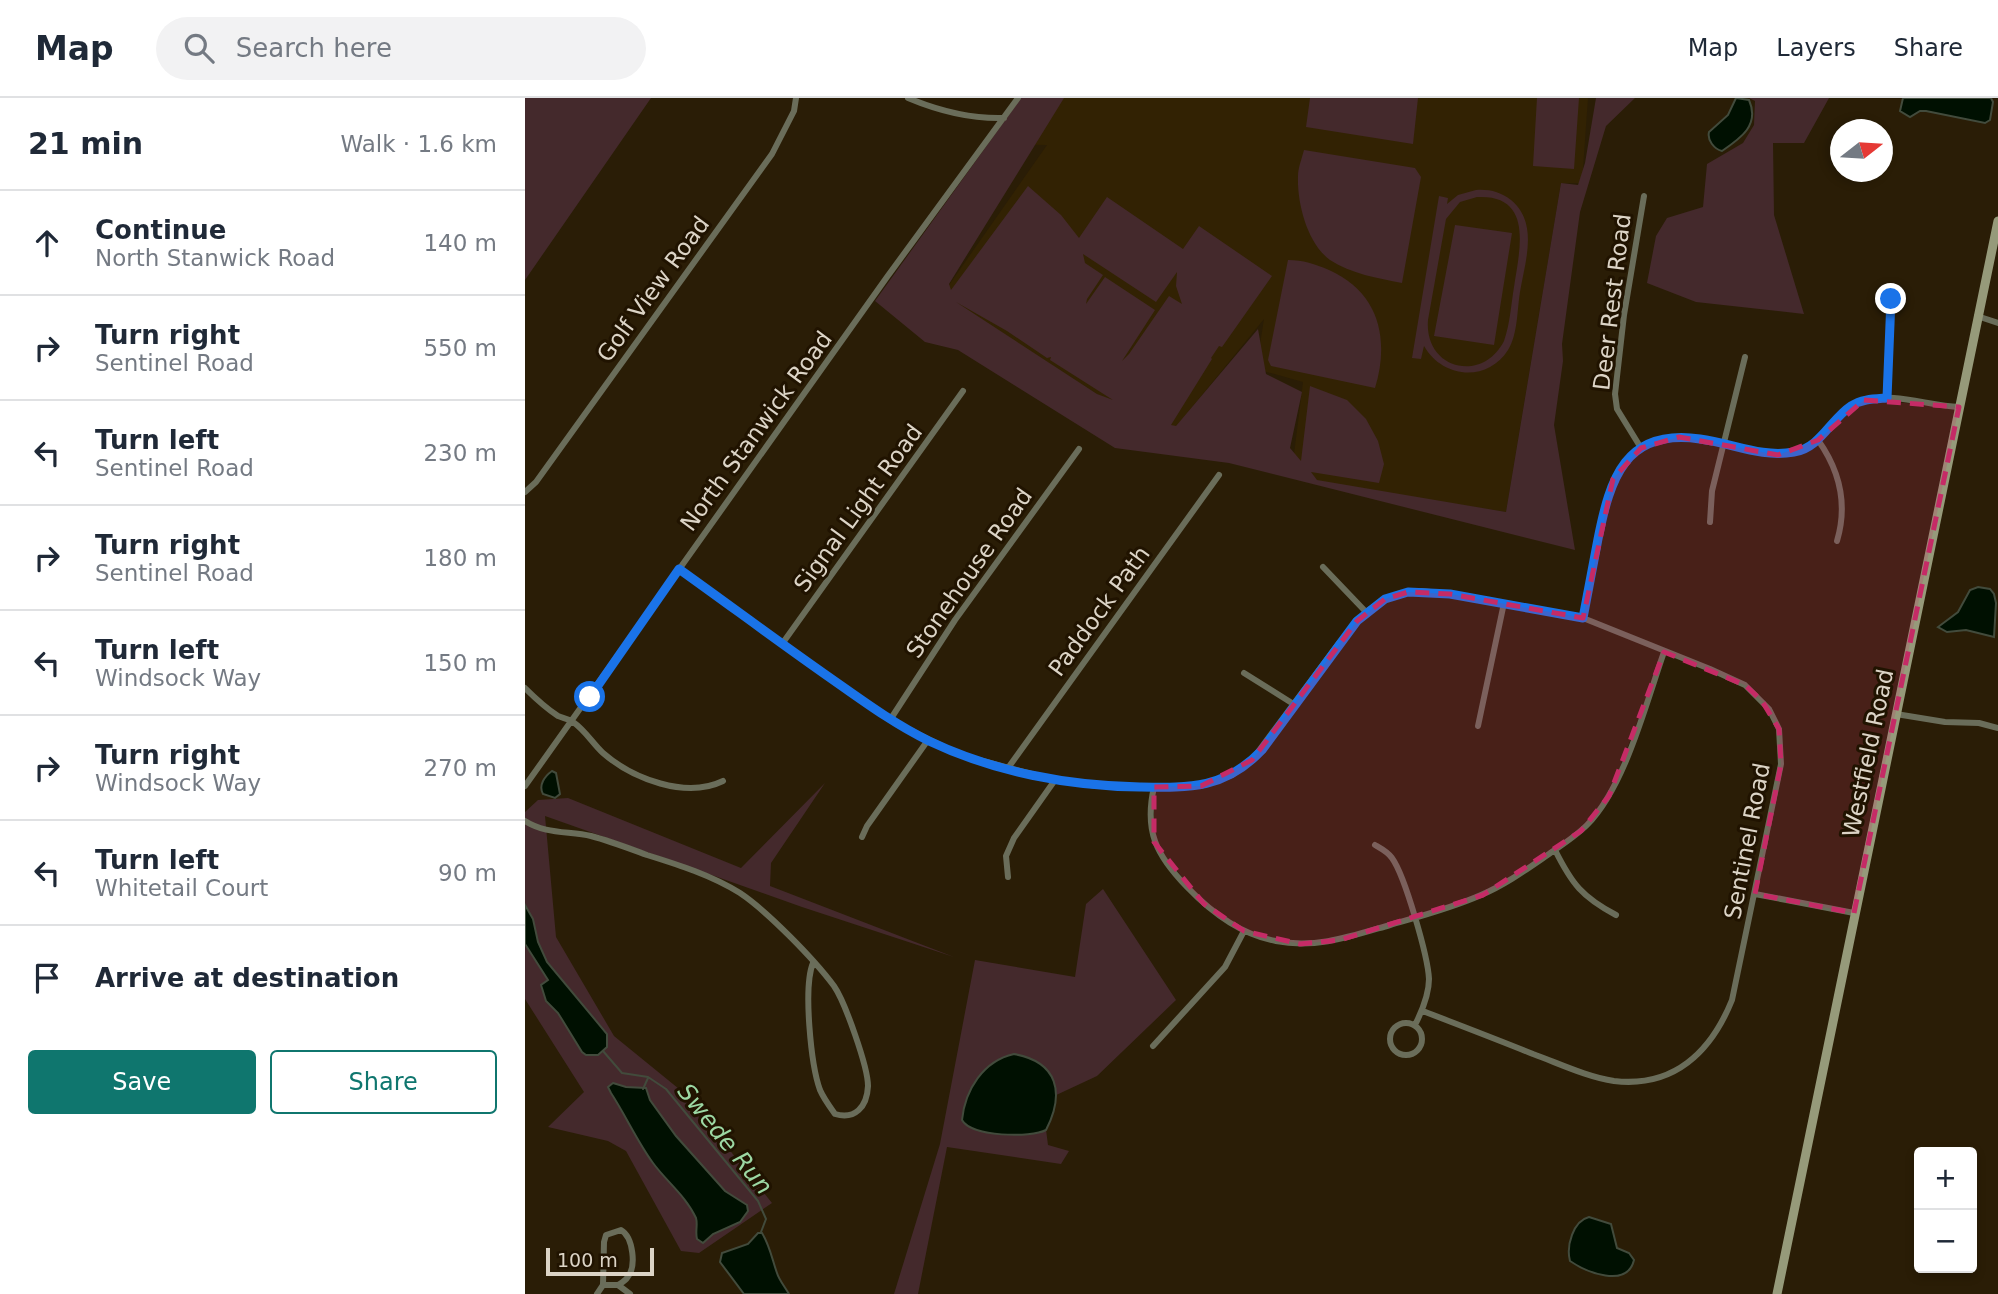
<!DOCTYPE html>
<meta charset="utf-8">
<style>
body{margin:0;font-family:"DejaVu Sans",sans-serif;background:#f2f2f3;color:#1f2937}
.controls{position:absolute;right:21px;bottom:21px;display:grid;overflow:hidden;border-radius:7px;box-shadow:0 4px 10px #0003}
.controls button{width:63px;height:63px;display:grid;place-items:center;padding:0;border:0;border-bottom:2px solid #e0e1e3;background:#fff;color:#1f2937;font:35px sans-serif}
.compass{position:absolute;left:1305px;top:21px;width:63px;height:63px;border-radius:50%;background:#fff;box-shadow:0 4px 10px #0003;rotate:73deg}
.scale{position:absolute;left:21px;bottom:18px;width:108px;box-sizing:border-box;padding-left:7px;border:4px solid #dcd4c6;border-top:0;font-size:19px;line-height:24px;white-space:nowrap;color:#dcd4c6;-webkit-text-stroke:5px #201300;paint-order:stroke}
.stop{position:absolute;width:21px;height:21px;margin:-16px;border:5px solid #1a73e8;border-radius:50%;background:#fff}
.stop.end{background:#1a73e8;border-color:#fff;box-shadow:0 2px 7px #0008}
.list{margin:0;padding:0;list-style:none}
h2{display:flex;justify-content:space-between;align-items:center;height:91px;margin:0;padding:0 28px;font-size:30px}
h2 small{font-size:23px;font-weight:400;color:#747a83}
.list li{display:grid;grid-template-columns:46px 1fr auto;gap:21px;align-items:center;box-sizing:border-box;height:105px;padding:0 28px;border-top:2px solid #e0e1e3}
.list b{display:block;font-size:26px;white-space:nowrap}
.list p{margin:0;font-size:23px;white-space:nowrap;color:#747a83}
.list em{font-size:23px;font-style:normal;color:#747a83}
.actions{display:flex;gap:14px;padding:21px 28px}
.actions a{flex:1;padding:16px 0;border:2px solid #0f766e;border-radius:7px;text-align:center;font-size:24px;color:#0f766e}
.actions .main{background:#0f766e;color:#fff}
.icon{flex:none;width:38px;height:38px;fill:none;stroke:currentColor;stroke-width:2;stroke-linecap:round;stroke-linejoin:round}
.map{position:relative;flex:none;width:1473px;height:1196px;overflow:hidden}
header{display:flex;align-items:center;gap:42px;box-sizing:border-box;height:98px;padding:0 35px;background:#fff;border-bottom:2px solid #e0e1e3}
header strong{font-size:33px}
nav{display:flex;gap:38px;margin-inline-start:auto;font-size:24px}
.search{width:490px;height:63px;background:#f2f2f3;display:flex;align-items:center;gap:18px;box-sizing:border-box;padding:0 24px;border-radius:38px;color:#747a83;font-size:26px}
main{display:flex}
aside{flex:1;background:#fff}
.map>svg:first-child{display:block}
.built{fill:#322203}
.green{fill:#44292c;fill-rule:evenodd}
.water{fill:#001001;stroke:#424b3c;stroke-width:2}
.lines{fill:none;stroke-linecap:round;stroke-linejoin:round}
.stream{stroke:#424b3c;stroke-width:2}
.street{stroke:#6a6d5a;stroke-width:6}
.secondary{stroke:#969a7a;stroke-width:9}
.route{stroke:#1a73e8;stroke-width:9}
.marked{fill:#c52b66;fill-opacity:0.2;stroke:#c52b66;stroke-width:5;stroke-dasharray:14 9;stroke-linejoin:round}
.labels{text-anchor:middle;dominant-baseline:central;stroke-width:6;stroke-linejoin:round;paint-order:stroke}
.street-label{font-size:23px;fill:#dcd4c6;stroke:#201300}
.water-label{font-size:24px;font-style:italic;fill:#9cd8a3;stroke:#201300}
</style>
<header>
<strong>Map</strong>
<div class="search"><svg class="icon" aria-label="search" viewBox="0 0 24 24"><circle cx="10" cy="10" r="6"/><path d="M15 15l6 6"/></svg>Search here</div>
<nav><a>Map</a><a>Layers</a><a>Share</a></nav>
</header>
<main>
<aside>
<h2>21 min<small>Walk · 1.6 km</small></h2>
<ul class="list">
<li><svg class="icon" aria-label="ahead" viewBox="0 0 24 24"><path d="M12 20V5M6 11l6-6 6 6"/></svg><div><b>Continue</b><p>North Stanwick Road</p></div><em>140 m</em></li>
<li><svg class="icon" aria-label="right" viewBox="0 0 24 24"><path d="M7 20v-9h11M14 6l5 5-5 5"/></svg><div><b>Turn right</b><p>Sentinel Road</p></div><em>550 m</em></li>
<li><svg class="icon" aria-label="left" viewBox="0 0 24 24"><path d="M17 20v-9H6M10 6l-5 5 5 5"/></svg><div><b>Turn left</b><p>Sentinel Road</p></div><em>230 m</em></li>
<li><svg class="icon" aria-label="right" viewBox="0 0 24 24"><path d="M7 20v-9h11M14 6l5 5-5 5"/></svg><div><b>Turn right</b><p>Sentinel Road</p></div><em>180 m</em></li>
<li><svg class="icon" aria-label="left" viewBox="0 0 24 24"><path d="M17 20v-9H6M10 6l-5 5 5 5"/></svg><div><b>Turn left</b><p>Windsock Way</p></div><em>150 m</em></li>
<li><svg class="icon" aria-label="right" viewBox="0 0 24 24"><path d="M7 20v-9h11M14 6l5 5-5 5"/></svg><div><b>Turn right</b><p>Windsock Way</p></div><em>270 m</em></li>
<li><svg class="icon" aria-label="left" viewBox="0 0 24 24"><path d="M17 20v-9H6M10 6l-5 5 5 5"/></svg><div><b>Turn left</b><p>Whitetail Court</p></div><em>90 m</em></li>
<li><svg class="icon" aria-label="arrive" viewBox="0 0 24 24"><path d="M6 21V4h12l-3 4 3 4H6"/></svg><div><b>Arrive at destination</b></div></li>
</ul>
<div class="actions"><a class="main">Save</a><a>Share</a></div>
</aside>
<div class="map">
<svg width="1473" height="1196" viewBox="0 0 1473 1196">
<rect width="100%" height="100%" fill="#2a1d06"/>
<path class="built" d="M492 0H1063L1057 85H1036L981 414 766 380 778 284 731 271 739 221 646 335 578 300 417 197 522 47 459 46Z"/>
<path class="green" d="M0 0H126L0 182Z
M496 0H539L424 186 426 192 503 88 536 117 554 140 582 99 658 151 674 128 747 178 697 249 694 248 686 260 687 261 646 327 651 328 733 231 741 276 777 294 765 350 776 363 785 288 822 302 841 321 853 343 859 366 854 385 786 374 792 382 981 414 1036 85 1053 87 1060 65 1071 0H1110L1081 28 1055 114 1037 246 1038 263 1029 327 1050 452 704 365 590 350 433 252 400 244 350 203ZM558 156 631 204 652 174 651 188 657 206 644 198 604 256 597 263 630 212 580 179 561 206 562 201 578 177 560 165ZM431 204 482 233 522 260 526 259 525 262 588 302 572 296Z
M785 0H893L888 46 781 29Z
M1012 0H1054L1049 71 1008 68Z
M1224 0H1304L1279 45H1248L1249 117 1279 216 1171 204 1122 185 1131 138 1142 120 1178 109 1182 66 1218 45 1229 27 1230 3Z
M779 52 890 70 896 79 877 185C853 180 826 176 805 162 782 145 772 105 773 78 773 70 777 60 779 52Z
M951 92C964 91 976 94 986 102 1014 125 1000 164 995 194 992 212 993 236 983 252 962 285 917 280 899 248L896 261 887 260 914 98 923 100 922 106 933 97ZM952 99C1010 96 994 154 989 189 986 207 985 226 979 243 957 286 899 271 903 222L921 121 935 104Z
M930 127 987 135 969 247 909 238Z
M763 162C778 162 790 166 804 172 854 194 865 241 850 290L746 268 743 262Z
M300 685 246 765 245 788 429 859 277 809 20 718 31 839 89 938 159 995 247 1105 174 1155 156 1153 101 1053 83 1043 23 1029 59 994 0 901V714L13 702 43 700 216 770Z
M578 791 651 902 572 978 527 999 520 1024 523 1047 544 1053 536 1066 422 1049 393 1196H369L415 1046 450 862 550 879 561 806Z"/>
<path class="water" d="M1211 0 1224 2C1235 27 1216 40 1197 53 1189 51 1182 42 1184 34L1203 17Z
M1378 0H1466L1468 4 1465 22 1460 25 1401 13H1395L1385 19 1375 13Z
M1453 489 1465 491 1469 496 1471 505 1469 539 1441 532 1422 534 1413 529 1433 514 1445 492Z
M27 673 31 675 35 696 30 700 18 696C13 687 20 678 27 673Z
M0 807 8 821 13 844 22 864 82 936V949L73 957H61L57 954 33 915 21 903 16 887 23 882 0 846Z
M489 956C533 964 540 995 521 1032 506 1040 446 1039 437 1022 440 992 458 963 489 956Z
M88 985 101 989 121 990 125 1002 151 1038 200 1093 222 1107 223 1113 215 1124 188 1136 178 1145 172 1141C170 1133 173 1127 171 1120 161 1098 141 1083 128 1065 112 1043 101 1018 86 995L83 989Z
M1064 1119 1086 1126 1092 1150 1104 1155 1109 1162C1102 1191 1061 1174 1045 1163 1041 1148 1048 1123 1064 1119Z
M233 1135H237C245 1148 247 1161 252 1175 254 1182 260 1189 264 1196H219L195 1164 197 1155 223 1146Z"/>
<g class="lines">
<path class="stream" d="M78 953 97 975 123 979 141 991 233 1103 241 1121 236 1134
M118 991 123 980"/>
<path class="street" d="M383 0C414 13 446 21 479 20
M1452 218 1473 225
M1361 300 1366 197
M1293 342C1315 373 1323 406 1312 443
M1116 350 1092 311 1090 296 1099 217 1119 98
M0 394 11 384 247 56 269 13 271 0
M1185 424 1187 393 1220 259
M798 469 841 514
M154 471 365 622 435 657 530 682 572 688H676L707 677 727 662 814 545 841 514 860 501 883 494 896 493 925 496 1058 520 1185 571 1220 587 1244 611 1254 631 1256 666 1207 902C1186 954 1149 990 1089 983 1062 979 1033 965 1008 956 971 941 934 927 898 913
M1058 520C1063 494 1068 468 1073 442 1085 381 1099 330 1174 341 1206 345 1235 360 1268 355 1299 349 1309 310 1339 302 1369 294 1404 308 1434 309
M257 546 438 293
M719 575 770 607
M0 590C10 600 21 610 33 618 38 620 44 621 48 624 60 632 68 646 78 655 108 681 161 701 198 683
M1371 616 1420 624 1454 625 1473 630
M365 622 430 522 554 351
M953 628 979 505
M483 670 694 377
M0 688 362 179 493 0
M629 689C619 733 631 757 662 789 686 814 716 837 751 843 791 851 827 838 865 827 896 818 927 810 956 797 980 787 1002 771 1024 756 1037 747 1051 738 1062 727 1100 689 1121 605 1139 554
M0 723C20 736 44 733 66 738 85 743 103 750 122 757 154 767 186 777 215 795 242 813 289 861 309 888 320 904 343 969 343 988 342 1009 330 1022 310 1016 305 1009 299 1001 295 992 286 967 278 889 288 865
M337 739 342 728 403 642
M850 747C857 751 863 754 867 760 880 778 903 859 904 881 904 897 897 913 890 927
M1030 752C1047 786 1057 799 1091 817
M483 779 481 758 489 740 530 682
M1230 796 1329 815
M865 941a16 16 0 1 1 32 0a16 16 0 1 1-32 0Z
M628 948 700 869 719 833
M78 1187 79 1144 81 1137 96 1132C108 1139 112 1169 102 1180 100 1183 96 1185 93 1187
M72 1196 78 1187H93L105 1196"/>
<path class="secondary" d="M1252 1196 1473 123"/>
</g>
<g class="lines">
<path class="route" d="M65 599 154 471C203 506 251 542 301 577 334 600 367 625 404 643 469 674 544 688 615 689 665 690 700 691 737 652L832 523 860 501 883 494 925 496 1058 520C1063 494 1068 468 1073 441 1085 381 1100 330 1175 341 1207 345 1236 360 1269 354 1295 350 1305 322 1326 308 1337 301 1349 301 1362 300L1366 201"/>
</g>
<path class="marked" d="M1339 302 1434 309 1329 815 1230 796 1256 666 1254 631 1237 603 1220 587 1139 554 1084 698 1056 733 958 797 815 842 775 846 719 833 679 806 629 744V689L676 688 727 662 832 523 860 501 883 494 925 496 1058 520 1088 381 1116 350 1154 339 1253 357 1293 342Z"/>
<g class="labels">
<g class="street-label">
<text transform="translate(128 191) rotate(-54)">Golf View Road</text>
<text transform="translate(1087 204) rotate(-83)">Deer Rest Road</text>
<text transform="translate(231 333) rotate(-54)">North Stanwick Road</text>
<text transform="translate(333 410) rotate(-54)">Signal Light Road</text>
<text transform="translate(444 475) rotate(-55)">Stonehouse Road</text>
<text transform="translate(574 513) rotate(-54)">Paddock Path</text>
<text transform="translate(1343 655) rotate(-78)">Westfield Road</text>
<text transform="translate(1222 743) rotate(-79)">Sentinel Road</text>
</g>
<g class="water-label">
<text transform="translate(200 1041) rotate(51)">Swede Run</text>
</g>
</g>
</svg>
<div class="controls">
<button>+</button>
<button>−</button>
</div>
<svg class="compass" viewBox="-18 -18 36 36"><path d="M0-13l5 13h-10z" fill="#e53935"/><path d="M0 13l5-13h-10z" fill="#747a83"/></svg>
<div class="scale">100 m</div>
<div class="stop" style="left:65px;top:599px"></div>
<div class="stop end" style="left:1366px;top:201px"></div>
</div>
</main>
